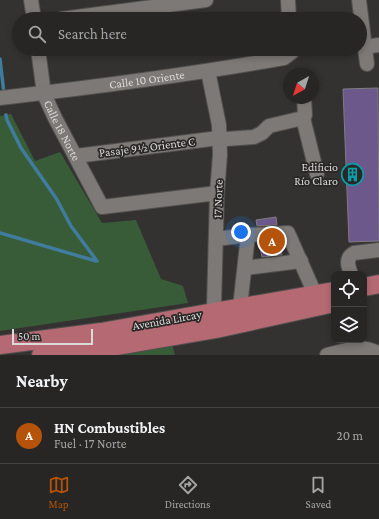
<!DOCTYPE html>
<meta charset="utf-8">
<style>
body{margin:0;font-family:"Crimson Pro",serif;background:#333231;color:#f1f3f6}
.controls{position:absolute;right:12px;bottom:12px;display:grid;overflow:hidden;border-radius:8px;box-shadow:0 2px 6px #0003}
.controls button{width:36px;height:36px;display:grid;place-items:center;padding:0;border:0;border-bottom:1px solid #434341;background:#272624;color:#f1f3f6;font:20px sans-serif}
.compass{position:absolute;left:283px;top:68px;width:36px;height:36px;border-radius:50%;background:#272624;box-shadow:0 2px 6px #0003;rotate:219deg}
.scale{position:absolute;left:12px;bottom:10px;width:81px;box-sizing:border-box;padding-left:4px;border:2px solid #dbdad8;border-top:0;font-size:11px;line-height:14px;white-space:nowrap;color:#dbdad8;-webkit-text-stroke:3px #2a2826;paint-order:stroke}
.you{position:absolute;left:241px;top:232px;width:14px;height:14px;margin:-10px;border:3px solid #fff;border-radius:50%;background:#1a73e8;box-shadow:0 0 0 6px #1a73e833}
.badge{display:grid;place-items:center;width:26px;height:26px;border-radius:50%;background:#b45309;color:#fff;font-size:13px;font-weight:700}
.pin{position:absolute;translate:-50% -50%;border:2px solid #fff;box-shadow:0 1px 4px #0006}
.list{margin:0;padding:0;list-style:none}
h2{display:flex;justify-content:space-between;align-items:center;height:52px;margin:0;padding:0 16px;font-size:17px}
h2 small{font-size:13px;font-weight:400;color:#a4a5a6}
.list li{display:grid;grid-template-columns:26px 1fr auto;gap:12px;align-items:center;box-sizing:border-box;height:56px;padding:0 16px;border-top:1px solid #434341}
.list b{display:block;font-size:15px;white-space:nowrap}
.list p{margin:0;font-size:13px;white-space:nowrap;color:#a4a5a6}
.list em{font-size:13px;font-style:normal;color:#a4a5a6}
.icon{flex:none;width:22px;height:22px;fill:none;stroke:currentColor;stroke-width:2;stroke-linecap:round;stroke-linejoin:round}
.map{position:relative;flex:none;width:379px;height:355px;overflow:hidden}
.search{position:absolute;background:#272624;box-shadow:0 2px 6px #0003;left:12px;right:12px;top:12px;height:44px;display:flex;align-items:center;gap:10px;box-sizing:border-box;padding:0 14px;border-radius:22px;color:#a4a5a6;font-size:15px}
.sheet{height:108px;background:#272624}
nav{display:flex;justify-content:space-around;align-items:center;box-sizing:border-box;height:56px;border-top:1px solid #434341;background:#272624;font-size:11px;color:#a4a5a6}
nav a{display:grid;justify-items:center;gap:2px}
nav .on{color:#b45309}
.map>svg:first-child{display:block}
.green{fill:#385c38}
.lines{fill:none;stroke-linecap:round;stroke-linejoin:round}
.stream{stroke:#3f7c9d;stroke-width:3.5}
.building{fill:#6c588a;stroke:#7f7d81}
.minor-casing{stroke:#51504e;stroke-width:16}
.major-casing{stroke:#51504e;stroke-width:20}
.minor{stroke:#7c7976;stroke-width:14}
.major{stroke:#b56972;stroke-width:18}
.labels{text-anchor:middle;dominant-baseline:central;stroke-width:3.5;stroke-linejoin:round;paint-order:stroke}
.street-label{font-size:12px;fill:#dbdad8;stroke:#2a2826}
.poi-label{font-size:12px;fill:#dbdad8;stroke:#2a2826;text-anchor:end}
</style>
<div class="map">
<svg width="379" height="355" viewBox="0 0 379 355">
<rect width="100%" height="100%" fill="#343230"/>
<path class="green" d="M11 114 35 161 60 152 102 223 136 220 161 279 183 286 188 303 0 331V116Z
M172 344 175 355H87Z"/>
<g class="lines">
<path class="stream" d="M0 59 4 94
M6 115 7 120 21 148 56 198 71 226 97 261
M0 233 96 261"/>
</g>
<path class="building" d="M378 88 379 241 349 242 343 89Z
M276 217 277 225 257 226 256 220Z
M280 242 282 255 262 257 259 243Z"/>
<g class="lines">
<defs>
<g id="minor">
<path d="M31 0 34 19"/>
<path d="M288 0 289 19"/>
<path d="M359 0 367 64"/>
<path d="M61 19 206 0"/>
<path d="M365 47 379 45"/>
<path id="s1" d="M38 49 44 94 55 118 102 207 217 193"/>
<path d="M208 71 219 125 220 155 217 193 214 306 215 322"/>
<path id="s2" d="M0 98C95 87 190 75 284 58L292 52 291 49"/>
<path d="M303 118 317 174"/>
<path d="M76 156 219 138 226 139 254 137 262 133 269 126 303 118 305 115 304 98"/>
<path d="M216 239 248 235"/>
<path d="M245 268 301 261"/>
<path d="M351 274C348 266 345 258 354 253L379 250"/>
<path d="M240 307 248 235 288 233 315 294"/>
<path d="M327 355C344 351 363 343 379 354"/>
</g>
<path id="major" d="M364 287 379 284
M0 345 101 332 334 291
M41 355 111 347 216 329 334 303"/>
</defs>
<use href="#minor" class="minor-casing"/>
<use href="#major" class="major-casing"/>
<use href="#minor" class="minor"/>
<use href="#major" class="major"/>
</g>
<defs>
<symbol id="building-ring" viewBox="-11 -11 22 22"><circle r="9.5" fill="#2a2826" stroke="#0f9aa8" stroke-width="1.5"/><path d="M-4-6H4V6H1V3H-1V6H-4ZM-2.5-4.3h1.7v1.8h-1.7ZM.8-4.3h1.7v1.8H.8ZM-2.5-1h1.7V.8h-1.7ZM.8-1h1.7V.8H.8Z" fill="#0f9aa8"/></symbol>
</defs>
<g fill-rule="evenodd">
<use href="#building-ring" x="340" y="162" width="25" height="25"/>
</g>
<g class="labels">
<g class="street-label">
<text stroke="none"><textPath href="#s2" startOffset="148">Calle 10 Oriente</textPath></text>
<text stroke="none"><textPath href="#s1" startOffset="86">Calle 18 Norte</textPath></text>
<text transform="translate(147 147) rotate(-7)">Pasaje 9½ Oriente C</text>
<text transform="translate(218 199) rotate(-88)">17 Norte</text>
<text transform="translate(167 320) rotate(-10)">Avenida Lircay</text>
</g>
<g class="poi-label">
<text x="338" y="167">Edificio<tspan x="338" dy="14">Río Claro</tspan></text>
</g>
</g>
</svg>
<div class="controls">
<button><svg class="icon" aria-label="locate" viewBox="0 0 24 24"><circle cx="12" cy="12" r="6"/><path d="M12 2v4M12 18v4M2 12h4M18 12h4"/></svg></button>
<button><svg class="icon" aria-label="layers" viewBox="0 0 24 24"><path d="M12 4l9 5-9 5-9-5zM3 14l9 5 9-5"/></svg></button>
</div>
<svg class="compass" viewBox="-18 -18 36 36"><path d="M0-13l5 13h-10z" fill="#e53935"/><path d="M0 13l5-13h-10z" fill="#a4a5a6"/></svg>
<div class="scale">50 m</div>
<div class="you"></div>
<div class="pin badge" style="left:272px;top:241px">A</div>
<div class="search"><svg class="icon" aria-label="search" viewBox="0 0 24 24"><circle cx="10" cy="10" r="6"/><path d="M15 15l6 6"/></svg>Search here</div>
</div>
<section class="sheet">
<h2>Nearby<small></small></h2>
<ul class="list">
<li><span class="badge">A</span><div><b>HN Combustibles</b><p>Fuel · 17 Norte</p></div><em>20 m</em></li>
</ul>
</section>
<nav>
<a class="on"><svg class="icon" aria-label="map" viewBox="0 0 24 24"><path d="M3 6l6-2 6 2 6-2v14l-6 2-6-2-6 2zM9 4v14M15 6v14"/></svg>Map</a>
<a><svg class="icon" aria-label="directions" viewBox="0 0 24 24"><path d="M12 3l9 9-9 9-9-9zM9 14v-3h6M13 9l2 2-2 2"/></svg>Directions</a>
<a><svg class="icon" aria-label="saved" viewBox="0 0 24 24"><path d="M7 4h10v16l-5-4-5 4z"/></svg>Saved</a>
</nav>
